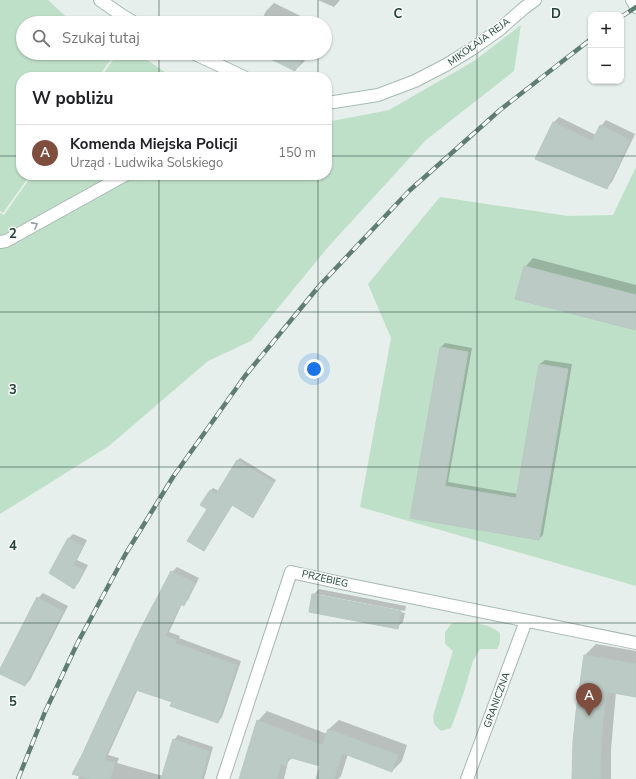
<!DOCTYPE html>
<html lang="pl">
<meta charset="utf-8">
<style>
body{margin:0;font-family:"Nunito Sans",sans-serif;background:#f6f6f6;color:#202124}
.controls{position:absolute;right:12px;top:12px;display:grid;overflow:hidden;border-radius:8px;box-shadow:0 1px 3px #0004}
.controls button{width:36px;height:36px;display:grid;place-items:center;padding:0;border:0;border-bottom:1px solid #e0e0e0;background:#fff;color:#202124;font:20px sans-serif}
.you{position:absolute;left:314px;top:369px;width:14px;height:14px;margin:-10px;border:3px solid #fff;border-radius:50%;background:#1a73e8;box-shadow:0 0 0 6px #1a73e833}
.badge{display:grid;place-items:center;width:26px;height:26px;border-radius:50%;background:#7f4e3f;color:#fff;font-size:13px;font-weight:700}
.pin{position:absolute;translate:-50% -33px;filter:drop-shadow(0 1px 2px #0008)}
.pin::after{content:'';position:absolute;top:21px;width:14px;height:12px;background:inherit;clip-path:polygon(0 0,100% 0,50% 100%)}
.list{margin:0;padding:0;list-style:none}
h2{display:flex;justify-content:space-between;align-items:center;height:52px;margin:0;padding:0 16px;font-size:17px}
h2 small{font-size:13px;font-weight:400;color:#757577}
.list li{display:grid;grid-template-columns:26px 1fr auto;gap:12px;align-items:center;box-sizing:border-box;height:56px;padding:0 16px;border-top:1px solid #e0e0e0}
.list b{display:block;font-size:15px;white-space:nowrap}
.list p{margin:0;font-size:13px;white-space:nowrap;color:#757577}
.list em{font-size:13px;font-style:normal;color:#757577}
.icon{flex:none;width:22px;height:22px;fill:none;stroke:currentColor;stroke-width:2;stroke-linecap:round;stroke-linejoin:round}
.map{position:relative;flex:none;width:636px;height:779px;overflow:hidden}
.search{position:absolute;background:#fff;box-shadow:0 1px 3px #0004;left:16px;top:16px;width:316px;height:44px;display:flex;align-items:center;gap:10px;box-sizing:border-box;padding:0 14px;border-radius:22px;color:#757577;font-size:15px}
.panel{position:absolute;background:#fff;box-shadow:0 1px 3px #0004;left:16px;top:72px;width:316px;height:108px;border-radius:16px}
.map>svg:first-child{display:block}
.green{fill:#bfe0c8}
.shadow{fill:#0003}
.building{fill:#bbcac4;stroke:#b8c9c2}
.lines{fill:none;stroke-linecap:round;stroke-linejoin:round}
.street-casing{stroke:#a8b8b2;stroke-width:14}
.secondary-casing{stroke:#a4bbb3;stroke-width:14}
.street{stroke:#fff;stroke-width:12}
.secondary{stroke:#fff;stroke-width:12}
.rail-casing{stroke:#5f7d75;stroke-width:4.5}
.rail{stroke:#f7fbf9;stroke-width:3;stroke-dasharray:9;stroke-linecap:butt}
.oneway{stroke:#92a09c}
.grid{fill:none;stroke:#24423a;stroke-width:1;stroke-opacity:0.55}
.labels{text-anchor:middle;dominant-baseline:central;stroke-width:3;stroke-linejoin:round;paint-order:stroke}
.street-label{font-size:10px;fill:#24423a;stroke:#f7fbf9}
.grid-label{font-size:13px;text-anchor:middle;font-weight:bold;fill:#24423a;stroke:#f7fbf9;stroke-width:3;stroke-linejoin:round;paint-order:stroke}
</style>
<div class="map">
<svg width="636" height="779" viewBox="0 0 636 779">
<rect width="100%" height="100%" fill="#e6efeb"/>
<path class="green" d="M0 0H48L73 23H23V53H107L112 58 98 77H21V175H30L3 213 0 211Z
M521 25 514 71 426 140 329 246 251 341 208 361 109 446 0 514V213L4 215 32 175H327V122L389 110 474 61Z
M118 53H137L172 77H101Z
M636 167V586L360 507 391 338 368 284 440 197 568 216 613 215Z
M452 623C469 623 486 621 500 633V642L497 649H480L473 661 463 695 451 728 441 731 434 724 433 716 453 651 445 644V632Z"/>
<path class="shadow" d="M318 0H340L334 7Z
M274 3 315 23H260L266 11Z
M261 53H308L304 62 295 70Z
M559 117 596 135 601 126 606 120 635 134 612 182 607 187 553 123Z
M533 258 636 285V328L525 267Z
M445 343 472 348 448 482 518 494 540 364 545 360 572 364 543 535 539 539 411 517 441 347Z
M240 458 276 480 255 514 253 517 233 504 206 547 204 550 208 509 202 505 211 490 213 488 219 491 237 461Z
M73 534 87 540 77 560 88 565 79 582 74 587 68 539Z
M177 567 199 578 188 600 184 604H182L169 632 180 636 179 638 241 661 222 717 218 722 173 701 138 689 108 755 119 758 117 763 163 776 174 740 178 735 213 747 204 779H78L172 572Z
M319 589 406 606 405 611 316 594V596L405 613 403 622 397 627 310 611 313 595Z
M43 593 68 606 30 680 25 685 0 672 38 598Z
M596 644 636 651V696L616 692 611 749V779H574L576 712 585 655Z
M267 711 327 734 329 729 339 720 407 745 402 761 392 771 348 754 341 776 338 779H317L321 766 293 757 288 762 284 779H240L258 721Z"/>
<path class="building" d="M259 53H305L295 71Z
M553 122 592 141 600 125 630 140 607 189 535 159Z
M524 266 636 295V330L515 299Z
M440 347 468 352 445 486 516 498 539 364 568 369 539 540 410 518Z
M237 460 274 482 253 518 232 505 204 551 187 541 207 509 200 505 210 490 216 494Z
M68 538 83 546 73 565 84 570 74 589 49 573Z
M171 571 195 583 184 606 181 604 165 636 176 640 175 643 237 665 218 723 170 706 172 702 136 690 104 760 115 763 110 779H90L72 774 83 753 92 733 141 628Z
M312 594 401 611 398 629 309 612Z
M37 597 63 611 25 686 0 674V669Z
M584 655 636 664V697L607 692 603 721 600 761V779H572L573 742 576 712Z
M257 720 322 745 328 729 398 755 392 772 342 753 334 779H316L320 766 288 757 286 766 281 764 277 779H239Z
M173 739 209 751 201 779H161Z"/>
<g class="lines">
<defs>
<path id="street" d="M0 242 6 241 125 175
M223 779 291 572 341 583 636 643
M467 779 526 621"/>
<path id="secondary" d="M100 0 123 16 135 23
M632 0 636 7
M193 53 244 77
M327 102H334L378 95 415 81 446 65 472 49 500 29 524 8 535 0"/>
</defs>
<use href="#street" class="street-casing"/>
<use href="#secondary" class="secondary-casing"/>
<use href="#street" class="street"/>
<use href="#secondary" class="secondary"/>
<defs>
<path id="rail" d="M621 17 636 7
M18 779 45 712 78 642 125 555 173 477 245 376 320 285 409 191 500 110 591 39"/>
</defs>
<use href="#rail" class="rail-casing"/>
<use href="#rail" class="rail"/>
</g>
<defs><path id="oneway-chevron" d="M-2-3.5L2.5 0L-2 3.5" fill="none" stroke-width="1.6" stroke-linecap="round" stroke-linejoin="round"/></defs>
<use class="oneway" href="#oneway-chevron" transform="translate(35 225) rotate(-29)"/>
<path class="grid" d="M159 0V23M318 0V23M477 0V779M159 53V77M318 53V77M0 156H21M327 156H636M159 175V779M318 175V779M0 312H636M0 467H636M0 623H636"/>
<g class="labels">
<g class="street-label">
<text transform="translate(479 42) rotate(-36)">MIKOŁAJA REJA</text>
<text transform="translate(325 579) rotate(13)">PRZEBIEG</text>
<text transform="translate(497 700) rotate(-70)">GRANICZNA</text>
</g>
</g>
<g class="grid-label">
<text x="398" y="18">C</text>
<text x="556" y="18">D</text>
<text x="13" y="238">2</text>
<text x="13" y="394">3</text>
<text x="13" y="550">4</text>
<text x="13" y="706">5</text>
</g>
</svg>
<div class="controls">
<button>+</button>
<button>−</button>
</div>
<div class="you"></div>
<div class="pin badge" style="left:589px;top:716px">A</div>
<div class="search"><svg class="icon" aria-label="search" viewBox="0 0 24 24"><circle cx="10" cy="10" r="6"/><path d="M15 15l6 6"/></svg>Szukaj tutaj</div>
<section class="panel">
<h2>W pobliżu<small></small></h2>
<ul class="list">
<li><span class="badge">A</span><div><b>Komenda Miejska Policji</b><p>Urząd · Ludwika Solskiego</p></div><em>150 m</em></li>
</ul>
</section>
</div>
